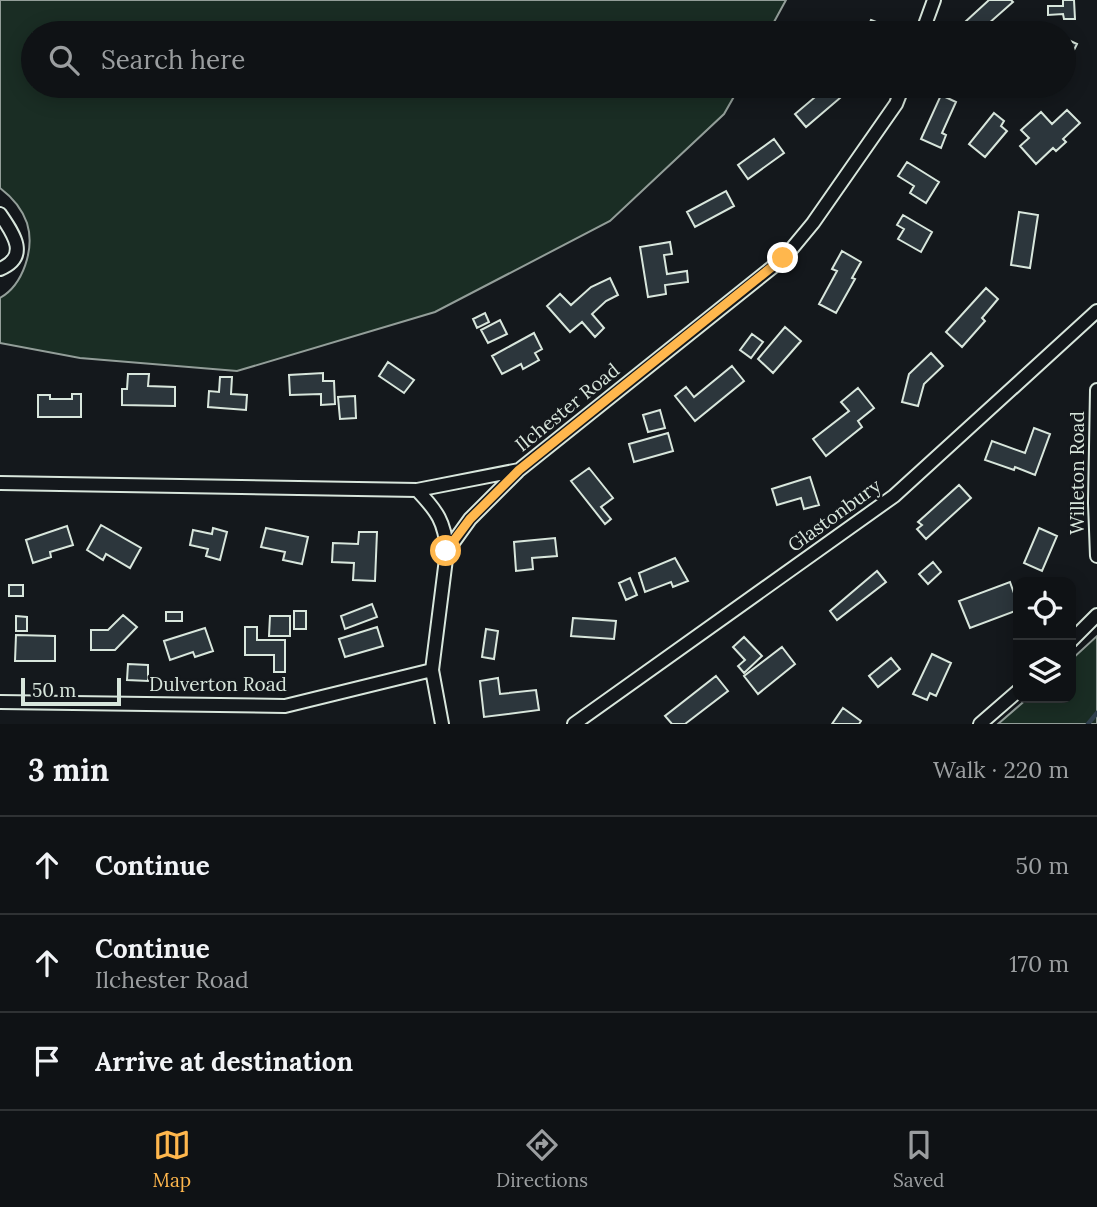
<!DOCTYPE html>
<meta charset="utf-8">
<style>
body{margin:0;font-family:Lora,serif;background:#181b1e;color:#f1f3f6}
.controls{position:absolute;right:21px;bottom:21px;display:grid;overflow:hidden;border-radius:14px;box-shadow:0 4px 18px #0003}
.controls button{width:63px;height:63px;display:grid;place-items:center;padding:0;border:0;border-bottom:2px solid #2f3234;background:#0f1215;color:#f1f3f6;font:35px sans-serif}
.scale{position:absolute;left:21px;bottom:18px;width:100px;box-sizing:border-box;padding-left:7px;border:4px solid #d8e6dc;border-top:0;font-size:19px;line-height:24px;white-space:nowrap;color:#d8e6dc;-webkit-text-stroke:5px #14181c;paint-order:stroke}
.stop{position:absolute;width:21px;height:21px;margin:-16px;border:5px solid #ffb74d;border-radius:50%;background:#fff}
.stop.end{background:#ffb74d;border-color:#fff;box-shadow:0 2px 7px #0008}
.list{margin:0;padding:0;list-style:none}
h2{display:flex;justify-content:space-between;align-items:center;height:91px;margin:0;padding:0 28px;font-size:30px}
h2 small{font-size:23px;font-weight:400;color:#9b9ea0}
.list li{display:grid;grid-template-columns:46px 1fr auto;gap:21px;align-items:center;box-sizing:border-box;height:98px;padding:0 28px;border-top:2px solid #2f3234}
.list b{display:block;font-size:26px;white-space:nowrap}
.list p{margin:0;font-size:23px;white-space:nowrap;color:#9b9ea0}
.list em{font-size:23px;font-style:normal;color:#9b9ea0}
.icon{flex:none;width:38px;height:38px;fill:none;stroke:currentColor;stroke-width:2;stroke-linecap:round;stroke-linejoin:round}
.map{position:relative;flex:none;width:1097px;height:724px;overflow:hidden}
.search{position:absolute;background:#0f1215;box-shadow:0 4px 18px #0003;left:21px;right:21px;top:21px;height:77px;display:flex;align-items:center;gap:18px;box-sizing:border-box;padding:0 24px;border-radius:38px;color:#9b9ea0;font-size:26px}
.sheet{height:385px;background:#0f1215}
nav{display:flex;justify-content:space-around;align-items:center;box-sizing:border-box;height:98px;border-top:2px solid #2f3234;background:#0f1215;font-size:19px;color:#9b9ea0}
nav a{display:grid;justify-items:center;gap:4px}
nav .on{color:#ffb74d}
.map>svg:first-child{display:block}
.green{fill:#1a2d24;stroke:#939e99;stroke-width:2}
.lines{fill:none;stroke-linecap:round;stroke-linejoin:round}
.stream{stroke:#2f3f4d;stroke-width:4.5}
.building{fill:#2c363c;stroke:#d8e6dc;stroke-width:2}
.minor-casing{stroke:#d8e6dc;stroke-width:16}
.minor{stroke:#14181c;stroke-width:12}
.route{stroke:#ffb74d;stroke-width:9}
.labels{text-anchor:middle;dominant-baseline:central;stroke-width:5;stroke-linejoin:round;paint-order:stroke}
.street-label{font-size:19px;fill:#d8e6dc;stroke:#14181c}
</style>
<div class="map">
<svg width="1097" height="724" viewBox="0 0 1097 724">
<rect width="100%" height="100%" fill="#14181c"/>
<path class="green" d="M0 0H786L768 33H33V86H740L724 114 610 221 435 312 237 371 80 358 0 343V298C23 285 35 249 27 223 22 209 12 197 0 188Z
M1097 636V724H998L1028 698H1071V660Z"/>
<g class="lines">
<path class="stream" d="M1088 724 1097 713"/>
</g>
<path class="building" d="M989 0H1011L1013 2 988 24 991 27 984 33H953Z
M1063 0H1074L1075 19H1064L1063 14 1048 15V6H1063Z
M871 20 887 26 884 33H865Z
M1064 38 1077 44 1072 54 1064 51Z
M828 86 840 98 806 127 795 114Z
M941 95 956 102 942 133 946 135 941 148 921 139Z
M1067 110 1080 123 1063 139 1066 142 1056 151 1053 148 1036 164 1020 146 1029 138 1021 130 1041 112 1052 124Z
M994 113 1004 121 1001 126 1007 131 985 157 969 144Z
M774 139 784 153 748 179 738 165Z
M907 162 939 182 926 203 910 193 914 186 898 176Z
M726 191 734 206 695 227 687 212Z
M1019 212 1038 215 1030 268 1011 265Z
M903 215 932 232 921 252 898 239 904 229 897 225Z
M670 242 672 254 664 255 667 274 687 271 688 282 665 285 666 294 648 297 640 247Z
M842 251 861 262 852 278 855 279 836 313 819 304 837 271 832 269Z
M610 278 618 295 606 301 592 314 604 328 595 337 582 322 570 332 547 306 560 294 571 305 591 287Z
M986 288 998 299 982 318 985 321 962 347 946 332Z
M485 313 489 322 477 328 473 319Z
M500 320 507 334 488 343 481 330Z
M785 327 801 341 773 373 758 359Z
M534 333 542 349 535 353 539 360 523 369 521 364 502 374 492 356Z
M752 334 763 342 751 358 740 350Z
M931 353 943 366 924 384 918 406 902 402 909 374Z
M388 362 414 380 404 393 379 376Z
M732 366 744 381 695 421 675 396 686 387 694 397Z
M323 373V381H334L335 404 321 405V394L290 395 289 375Z
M128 374H149L148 386 175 387V406L122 405V389H127Z
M220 377H232L231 394 247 395 246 410 208 407 209 391 219 392Z
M858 388 874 408 858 421 862 427 826 456 813 439 849 411 841 402Z
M72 394H81V417H38V395H50V399H72Z
M355 396 356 418 340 419 338 397Z
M660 410 665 428 648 432 643 415Z
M1034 428 1050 434 1035 475 1015 467 1014 470 985 460 992 441 1025 453Z
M668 433 673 451 634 462 629 444Z
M589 468 613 498 601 507 611 519 605 524 571 481Z
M810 477 819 505 804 509 801 498 777 505 772 489Z
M959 485 971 498 926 539 917 529 922 525 918 522Z
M101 525 141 548 130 568 106 554 103 560 87 550Z
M67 526 73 545 50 552 51 557 33 563 26 540Z
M213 528 227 532 220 560 206 556 208 549 190 545 193 530 212 534Z
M266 528 308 537 302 564 283 560 285 552 261 547Z
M1039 528 1057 536 1042 571 1024 563Z
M359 532H377L375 581 353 580 354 563 332 562 333 543 358 544Z
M555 538 557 556 532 558 533 569 516 571 514 542Z
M675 558 688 581 673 587 671 582 645 592 639 573Z
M933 562 941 572 928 584 919 574Z
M877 571 886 582 837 620 830 611Z
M630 578 637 595 626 600 619 583Z
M1010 582 1015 596 1018 594V610L970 628 959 601Z
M9 585H23V596H9Z
M372 604 377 617 345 629 341 616Z
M294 611H306V629H294Z
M166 612H182V621H166Z
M123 615 137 627 115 650H91V630H108Z
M16 616 27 617V631H16Z
M270 616H290V636H269Z
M573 618 616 621 614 639 571 636Z
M245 627H257V640H285V672H274V655H245Z
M377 627 383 646 345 657 339 639Z
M205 628 213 651 195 657 193 652 170 660 164 641Z
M486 629 498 631 494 659 482 657Z
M16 635 55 636V661H15Z
M744 637 762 656 744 673 738 666 745 660 733 647Z
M782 647 795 664 758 694 744 676Z
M932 654 951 663 936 696 930 693 927 700 913 694Z
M891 658 900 669 878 687 869 676Z
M128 664 148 665V681L127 680Z
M716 676 728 691 685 724H672L665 716Z
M498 678 500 694 536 690 539 710 484 717 480 681Z
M843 708 861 721 859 724H832Z"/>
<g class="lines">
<defs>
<path id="minor" d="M922 33 934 0
M0 214C12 232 31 256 0 269
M1097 390 1095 503 1097 556
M0 483 417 490 519 470 784 258 813 223 896 104 903 86
M417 490C437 511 445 522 447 551L432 670 442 724
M447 551 470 519 518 471
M1071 641 1097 615
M0 702 285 706 432 670
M574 724 894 496 1097 311
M980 724 1018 691"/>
</defs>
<use href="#minor" class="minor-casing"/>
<use href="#minor" class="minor"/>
</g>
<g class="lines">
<path class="route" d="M446 551 470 519 519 470 783 258"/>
</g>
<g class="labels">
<g class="street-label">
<text transform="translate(567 407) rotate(-39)">Ilchester Road</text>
<text transform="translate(1077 473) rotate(-90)">Willeton Road</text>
<text transform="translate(834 515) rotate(-36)">Glastonbury</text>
<text x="218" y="684">Dulverton Road</text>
</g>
</g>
</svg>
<div class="controls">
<button><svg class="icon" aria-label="locate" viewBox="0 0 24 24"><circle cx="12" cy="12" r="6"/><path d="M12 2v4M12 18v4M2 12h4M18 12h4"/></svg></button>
<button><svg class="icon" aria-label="layers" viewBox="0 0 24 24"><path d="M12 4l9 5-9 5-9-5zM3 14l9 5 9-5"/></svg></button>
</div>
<div class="scale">50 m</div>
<div class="stop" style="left:446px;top:551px"></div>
<div class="stop end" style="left:783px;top:258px"></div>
<div class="search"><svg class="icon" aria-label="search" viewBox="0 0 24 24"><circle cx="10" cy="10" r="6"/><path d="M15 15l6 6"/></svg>Search here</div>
</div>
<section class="sheet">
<h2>3 min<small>Walk · 220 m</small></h2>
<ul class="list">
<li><svg class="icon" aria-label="ahead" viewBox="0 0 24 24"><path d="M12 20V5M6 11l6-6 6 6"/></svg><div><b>Continue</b></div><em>50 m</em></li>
<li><svg class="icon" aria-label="ahead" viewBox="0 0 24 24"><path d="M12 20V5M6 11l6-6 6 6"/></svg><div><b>Continue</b><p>Ilchester Road</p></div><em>170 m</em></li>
<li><svg class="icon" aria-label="arrive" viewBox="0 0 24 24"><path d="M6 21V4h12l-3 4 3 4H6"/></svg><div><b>Arrive at destination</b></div></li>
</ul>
</section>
<nav>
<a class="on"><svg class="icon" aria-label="map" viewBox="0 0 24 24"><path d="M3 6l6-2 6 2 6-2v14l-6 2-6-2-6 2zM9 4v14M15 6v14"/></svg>Map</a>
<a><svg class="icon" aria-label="directions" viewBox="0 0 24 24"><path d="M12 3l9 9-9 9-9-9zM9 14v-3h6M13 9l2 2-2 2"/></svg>Directions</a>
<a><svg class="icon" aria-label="saved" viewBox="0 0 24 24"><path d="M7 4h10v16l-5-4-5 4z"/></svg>Saved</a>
</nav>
